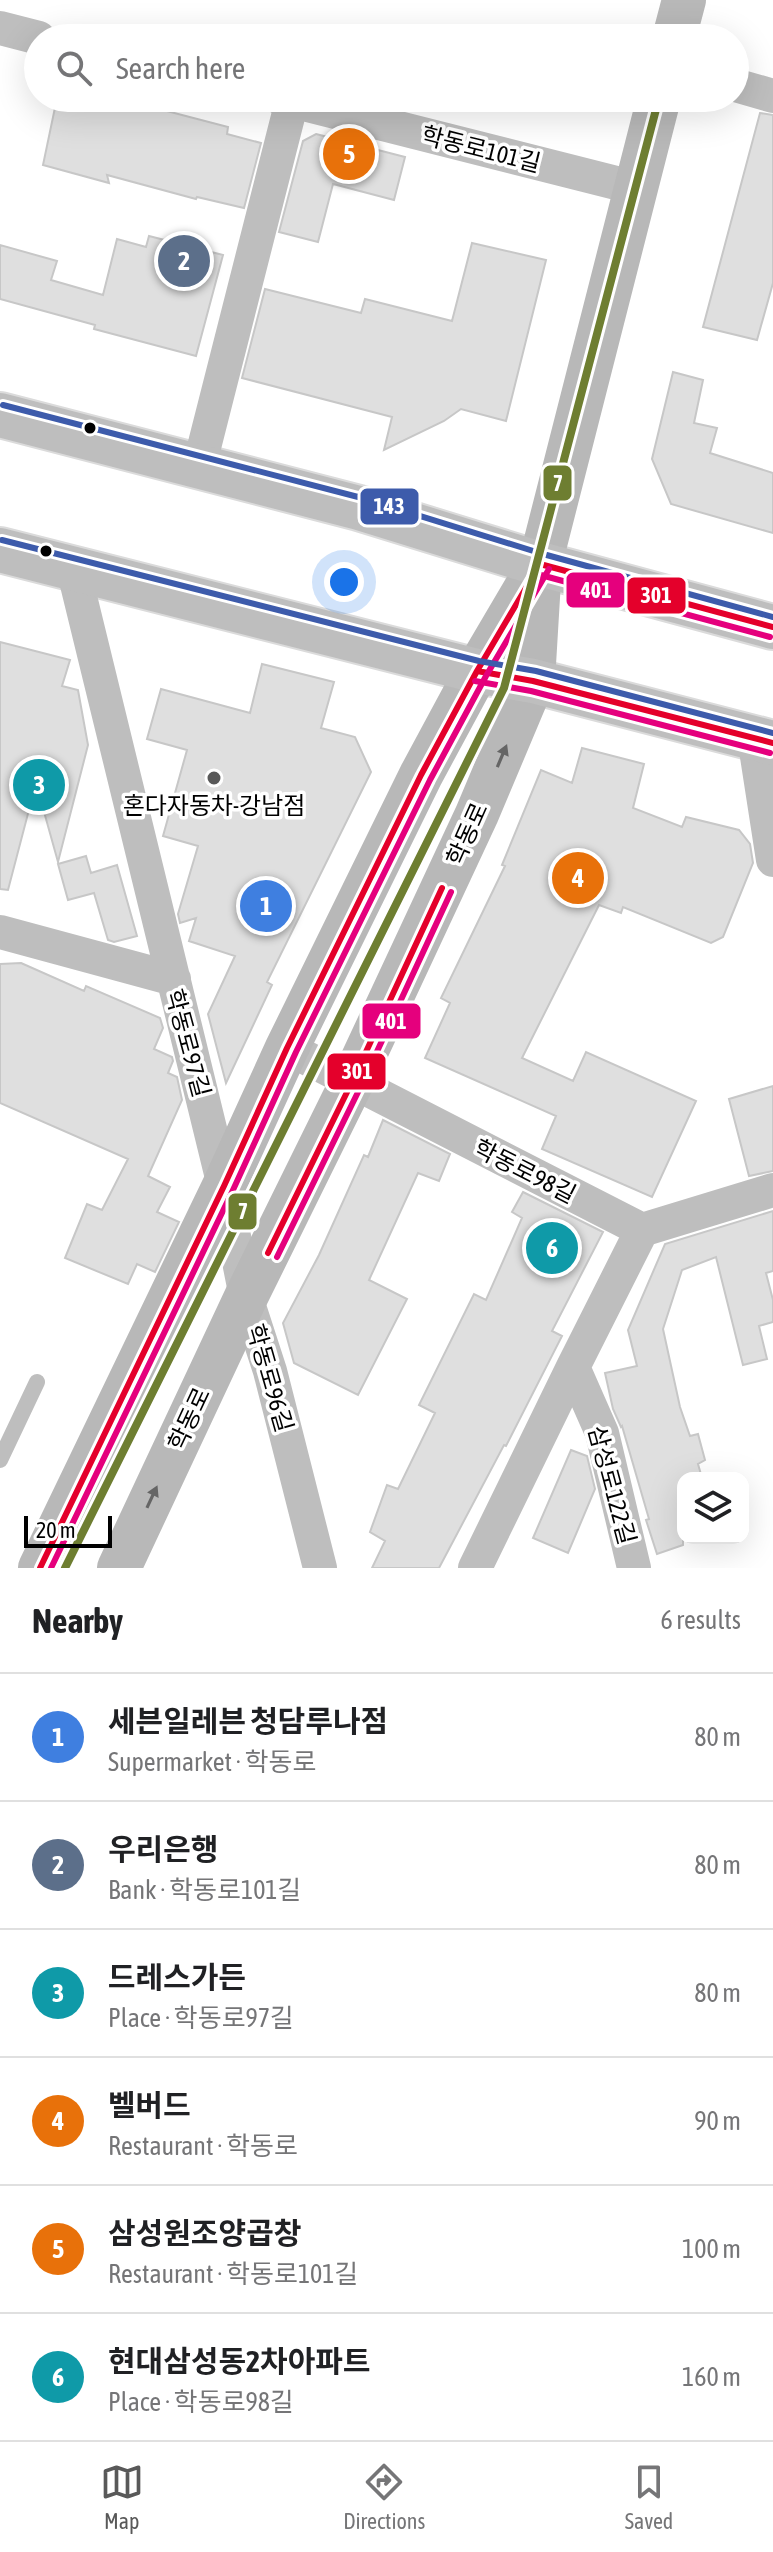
<!DOCTYPE html>
<meta charset="utf-8">
<style>
body{margin:0;font-family:"Asap Condensed","Noto Sans KR",sans-serif;background:#f6f6f6;color:#202124}
.controls{position:absolute;right:24px;bottom:24px;display:grid;overflow:hidden;border-radius:16px;box-shadow:0 8px 32px #0002}
.controls button{width:72px;height:72px;display:grid;place-items:center;padding:0;border:0;border-bottom:2px solid #e0e0e0;background:#fff;color:#202124;font:40px sans-serif}
.scale{position:absolute;left:24px;bottom:20px;width:88px;box-sizing:border-box;padding-left:8px;border:4px solid #000;border-top:0;font-size:22px;line-height:28px;white-space:nowrap;color:#000;-webkit-text-stroke:6px #fff;paint-order:stroke}
.you{position:absolute;left:344px;top:582px;width:28px;height:28px;margin:-20px;border:6px solid #fff;border-radius:50%;background:#1a73e8;box-shadow:0 0 0 12px #1a73e833}
.badge{display:grid;place-items:center;width:52px;height:52px;border-radius:50%;background:#595959;color:#fff;font-size:26px;font-weight:700}
.pin{position:absolute;translate:-50% -50%;border:4px solid #fff;box-shadow:0 2px 8px #0006}
.list{margin:0;padding:0;list-style:none}
h2{display:flex;justify-content:space-between;align-items:center;height:104px;margin:0;padding:0 32px;font-size:34px}
h2 small{font-size:26px;font-weight:400;color:#757577}
.list li{display:grid;grid-template-columns:52px 1fr auto;gap:24px;align-items:center;box-sizing:border-box;height:128px;padding:0 32px;border-top:2px solid #e0e0e0}
.list b{display:block;font-size:30px;white-space:nowrap}
.list p{margin:0;font-size:26px;white-space:nowrap;color:#757577}
.list em{font-size:26px;font-style:normal;color:#757577}
.icon{flex:none;width:44px;height:44px;fill:none;stroke:currentColor;stroke-width:2;stroke-linecap:round;stroke-linejoin:round}
.map{position:relative;flex:none;width:773px;height:1568px;overflow:hidden}
.search{position:absolute;background:#fff;box-shadow:0 8px 32px #0002;left:24px;right:24px;top:24px;height:88px;display:flex;align-items:center;gap:20px;box-sizing:border-box;padding:0 28px;border-radius:44px;color:#757577;font-size:30px}
.sheet{height:872px;background:#fff}
nav{display:flex;justify-content:space-around;align-items:center;box-sizing:border-box;height:112px;border-top:2px solid #e0e0e0;background:#fff;font-size:22px;color:#757577}
nav a{display:grid;justify-items:center;gap:4px}
nav .on{color:#595959}
.map>svg:first-child{display:block}
.building{fill:#dfdfdf;stroke:#c7c7c7;stroke-width:2}
.lines{fill:none;stroke-linecap:round;stroke-linejoin:round}
.primary-casing{stroke:#dbdbdb;stroke-width:48}
.service{stroke:#bebebe;stroke-width:16}
.minor{stroke:#bebebe;stroke-width:34}
.secondary{stroke:#b8b8b8;stroke-width:44}
.primary{stroke:#bebebe;stroke-width:44}
.bus-1-casing{stroke:#fff;stroke-width:12}
.bus-2-casing{stroke:#fff;stroke-width:12}
.bus-3-casing{stroke:#fff;stroke-width:12}
.bus-1{stroke:#e4002b;stroke-width:6}
.bus-2{stroke:#e5007d;stroke-width:6}
.bus-3{stroke:#3d5bab;stroke-width:6}
.metro-1-casing{stroke:#fff;stroke-width:14}
.metro-1{stroke:#6e7e31;stroke-width:8}
.oneway{fill:#656565}
.bus-dot{fill:#000;stroke:#fff;stroke-width:3}
.poi-dot{fill:#595959;stroke:#fff;stroke-width:3}
.labels{text-anchor:middle;dominant-baseline:central;stroke-width:7;stroke-linejoin:round;paint-order:stroke}
.street-label{font-size:24px;fill:#000;stroke:#fff}
.poi-label{font-size:24px;fill:#000;stroke:#fff}
.line-badge{stroke:#fff;stroke-width:3}
.badge-label{font-size:22px;text-anchor:middle;font-weight:bold;fill:#fff}
</style>
<div class="map">
<svg width="773" height="1568" viewBox="0 0 773 1568">
<rect width="100%" height="100%" fill="#fff"/>
<path class="building" d="M57 98H117L228 127 227 134 261 143 244 208 197 197 196 199 107 175 109 183 43 165Z
M760 113 773 115V283L757 340 703 327Z
M316 134 405 157 394 200 333 184 318 242 279 232 303 141Z
M149 236 223 255 196 356 94 329 95 325 0 299V245L57 261 51 280 103 295 117 239 146 247Z
M472 243 546 260 506 421 461 409 444 421 384 450 392 417 242 378 265 289 361 313 365 299 452 321Z
M673 372 703 380 694 423 717 428 710 453 773 473V533L671 504 652 459Z
M0 642 70 660 62 686 78 690 88 745 58 862 36 783 8 890 0 889Z
M262 664 334 682 321 728 355 737 371 772 267 982 272 985 226 1083 208 1014 235 956 189 941 196 918 180 923 178 914 198 846 163 836 187 750 147 739 161 689 250 713Z
M582 748 644 764 633 808 682 827 686 817 739 830 750 844 753 863 723 937 711 943 623 907 621 913 599 905 522 1058 573 1081 586 1052 696 1101 652 1197 542 1149 556 1116 425 1058 450 1003 441 998 505 866 502 865 541 770 572 783Z
M86 856 91 873 117 865 137 936 114 942 108 940 94 893 68 900 58 864Z
M21 963 84 991 86 986 160 1018 163 1028 154 1049 172 1057 173 1061 168 1073 177 1077 182 1100 148 1176 170 1187 157 1212 179 1222 155 1272 137 1264 128 1284 65 1258 87 1204 102 1210 128 1159 0 1103V964Z
M773 1086V1171L749 1176 729 1099Z
M383 1120 450 1154 439 1181 418 1173 369 1280 407 1299 358 1395 294 1363 283 1323 319 1255 364 1155 368 1157Z
M523 1192 603 1232 552 1331 562 1336 506 1446 504 1445 439 1568H372L385 1541 370 1532 387 1485 398 1489 435 1413 419 1405 474 1294 486 1300 522 1218 512 1212Z
M773 1211V1271L766 1273 773 1300V1322L759 1326 767 1359 743 1365 716 1257 682 1270 663 1329 680 1407 690 1436 698 1434 705 1460 698 1464 702 1478H683V1545L657 1554 646 1520 649 1519 622 1426 621 1427 613 1409 605 1373 637 1366 628 1330 665 1244Z
M571 1450 587 1456 595 1489 568 1553 533 1538Z"/>
<g class="lines">
<defs>
<path id="primary" d="M0 415 359 508 540 564 773 627
M0 550 477 671 533 681 773 743"/>
</defs>
<use href="#primary" class="primary-casing"/>
<path class="service" d="M0 1460 37 1382"/>
<path class="minor" d="M0 28 39 38
M735 85 773 96
M280 98 636 188
M199 467 292 101
M73 568 224 1186 246 1297 270 1371 320 1568
M754 737 773 860
M0 932 174 979
M287 1048 642 1230 773 1190
M573 1367 602 1433 634 1568
M475 1568 573 1367 642 1230"/>
<path class="secondary" d="M674 38 684 0
M40 1568 224 1186 287 1048 421 775 477 671 537 569
M119 1568 246 1297 352 1082 477 814 533 681 540 564 659 98"/>
<use href="#primary" class="primary"/>
<defs>
<path id="bus-1" d="M540 564 773 627
M477 671 533 681 773 743
M268 1253 352 1082 442 888
M40 1568 224 1186 287 1048 421 775 477 671 540 564"/>
<path id="bus-2" d="M537 574 770 637
M475 681 531 691 770 753
M277 1257 361 1086 451 892
M51 1568 233 1190 296 1052 430 780 486 676 549 569"/>
<path id="bus-3" d="M3 405 362 498 543 554 773 617
M2 540 479 661 536 671 773 733"/>
</defs>
<use href="#bus-1" class="bus-1-casing"/>
<use href="#bus-2" class="bus-2-casing"/>
<use href="#bus-3" class="bus-3-casing"/>
<use href="#bus-1" class="bus-1"/>
<use href="#bus-2" class="bus-2"/>
<use href="#bus-3" class="bus-3"/>
<defs>
<path id="metro-1" d="M65 1568 504 688 659 98"/>
</defs>
<use href="#metro-1" class="metro-1-casing"/>
<use href="#metro-1" class="metro-1"/>
</g>
<defs><path id="oneway-solid" d="M-6-.8H1V-3.2L6.5 0L1 3.2V.8H-6Z" transform="scale(2)"/></defs>
<g class="oneway">
<use href="#oneway-solid" transform="translate(502 756) rotate(-67)"/>
<use href="#oneway-solid" transform="translate(152 1497) rotate(-65)"/>
</g>
<g class="bus-dot">
<circle cx="90" cy="428" r="7"/>
<circle cx="46" cy="551" r="7"/>
</g>
<circle class="poi-dot" cx="214" cy="778" r="8"/>
<g class="labels">
<g class="street-label">
<text transform="translate(481 149) rotate(14)">학동로101길</text>
<text transform="translate(467 834) rotate(-66)">학동로</text>
<text transform="translate(188 1043) rotate(75)">학동로97길</text>
<text transform="translate(525 1171) rotate(27)">학동로98길</text>
<text transform="translate(270 1378) rotate(74)">학동로96길</text>
<text transform="translate(189 1419) rotate(-65)">학동로</text>
<text transform="translate(612 1485) rotate(75)">삼성로122길</text>
</g>
<g class="poi-label">
<text x="214" y="805">혼다자동차-강남점</text>
</g>
</g>
<g class="line-badge">
<rect x="542" y="464" width="31" height="38" rx="8" fill="#6e7e31"/>
<rect x="359" y="487" width="61" height="39" rx="8" fill="#3d5bab"/>
<rect x="565" y="571" width="61" height="38" rx="8" fill="#e5007d"/>
<rect x="626" y="576" width="61" height="39" rx="8" fill="#e4002b"/>
<rect x="361" y="1002" width="61" height="38" rx="8" fill="#e5007d"/>
<rect x="326" y="1052" width="61" height="39" rx="8" fill="#e4002b"/>
<rect x="227" y="1192" width="31" height="39" rx="8" fill="#6e7e31"/>
</g>
<g class="badge-label">
<text x="558" y="491">7</text>
<text x="389" y="514">143</text>
<text x="596" y="598">401</text>
<text x="656" y="603">301</text>
<text x="391" y="1029">401</text>
<text x="357" y="1079">301</text>
<text x="243" y="1219">7</text>
</g>
</svg>
<div class="controls">
<button><svg class="icon" aria-label="layers" viewBox="0 0 24 24"><path d="M12 4l9 5-9 5-9-5zM3 14l9 5 9-5"/></svg></button>
</div>
<div class="scale">20 m</div>
<div class="you"></div>
<div class="pin badge" style="left:266px;top:906px;background:#3f7fe0">1</div>
<div class="pin badge" style="left:184px;top:261px;background:#5c6f8a">2</div>
<div class="pin badge" style="left:39px;top:785px;background:#0f9aa8">3</div>
<div class="pin badge" style="left:578px;top:878px;background:#e8710a">4</div>
<div class="pin badge" style="left:349px;top:154px;background:#e8710a">5</div>
<div class="pin badge" style="left:552px;top:1248px;background:#0f9aa8">6</div>
<div class="search"><svg class="icon" aria-label="search" viewBox="0 0 24 24"><circle cx="10" cy="10" r="6"/><path d="M15 15l6 6"/></svg>Search here</div>
</div>
<section class="sheet">
<h2>Nearby<small>6 results</small></h2>
<ul class="list">
<li><span class="badge" style="background:#3f7fe0">1</span><div><b>세븐일레븐 청담루나점</b><p>Supermarket · 학동로</p></div><em>80 m</em></li>
<li><span class="badge" style="background:#5c6f8a">2</span><div><b>우리은행</b><p>Bank · 학동로101길</p></div><em>80 m</em></li>
<li><span class="badge" style="background:#0f9aa8">3</span><div><b>드레스가든</b><p>Place · 학동로97길</p></div><em>80 m</em></li>
<li><span class="badge" style="background:#e8710a">4</span><div><b>벨버드</b><p>Restaurant · 학동로</p></div><em>90 m</em></li>
<li><span class="badge" style="background:#e8710a">5</span><div><b>삼성원조양곱창</b><p>Restaurant · 학동로101길</p></div><em>100 m</em></li>
<li><span class="badge" style="background:#0f9aa8">6</span><div><b>현대삼성동2차아파트</b><p>Place · 학동로98길</p></div><em>160 m</em></li>
</ul>
</section>
<nav>
<a class="on"><svg class="icon" aria-label="map" viewBox="0 0 24 24"><path d="M3 6l6-2 6 2 6-2v14l-6 2-6-2-6 2zM9 4v14M15 6v14"/></svg>Map</a>
<a><svg class="icon" aria-label="directions" viewBox="0 0 24 24"><path d="M12 3l9 9-9 9-9-9zM9 14v-3h6M13 9l2 2-2 2"/></svg>Directions</a>
<a><svg class="icon" aria-label="saved" viewBox="0 0 24 24"><path d="M7 4h10v16l-5-4-5 4z"/></svg>Saved</a>
</nav>
